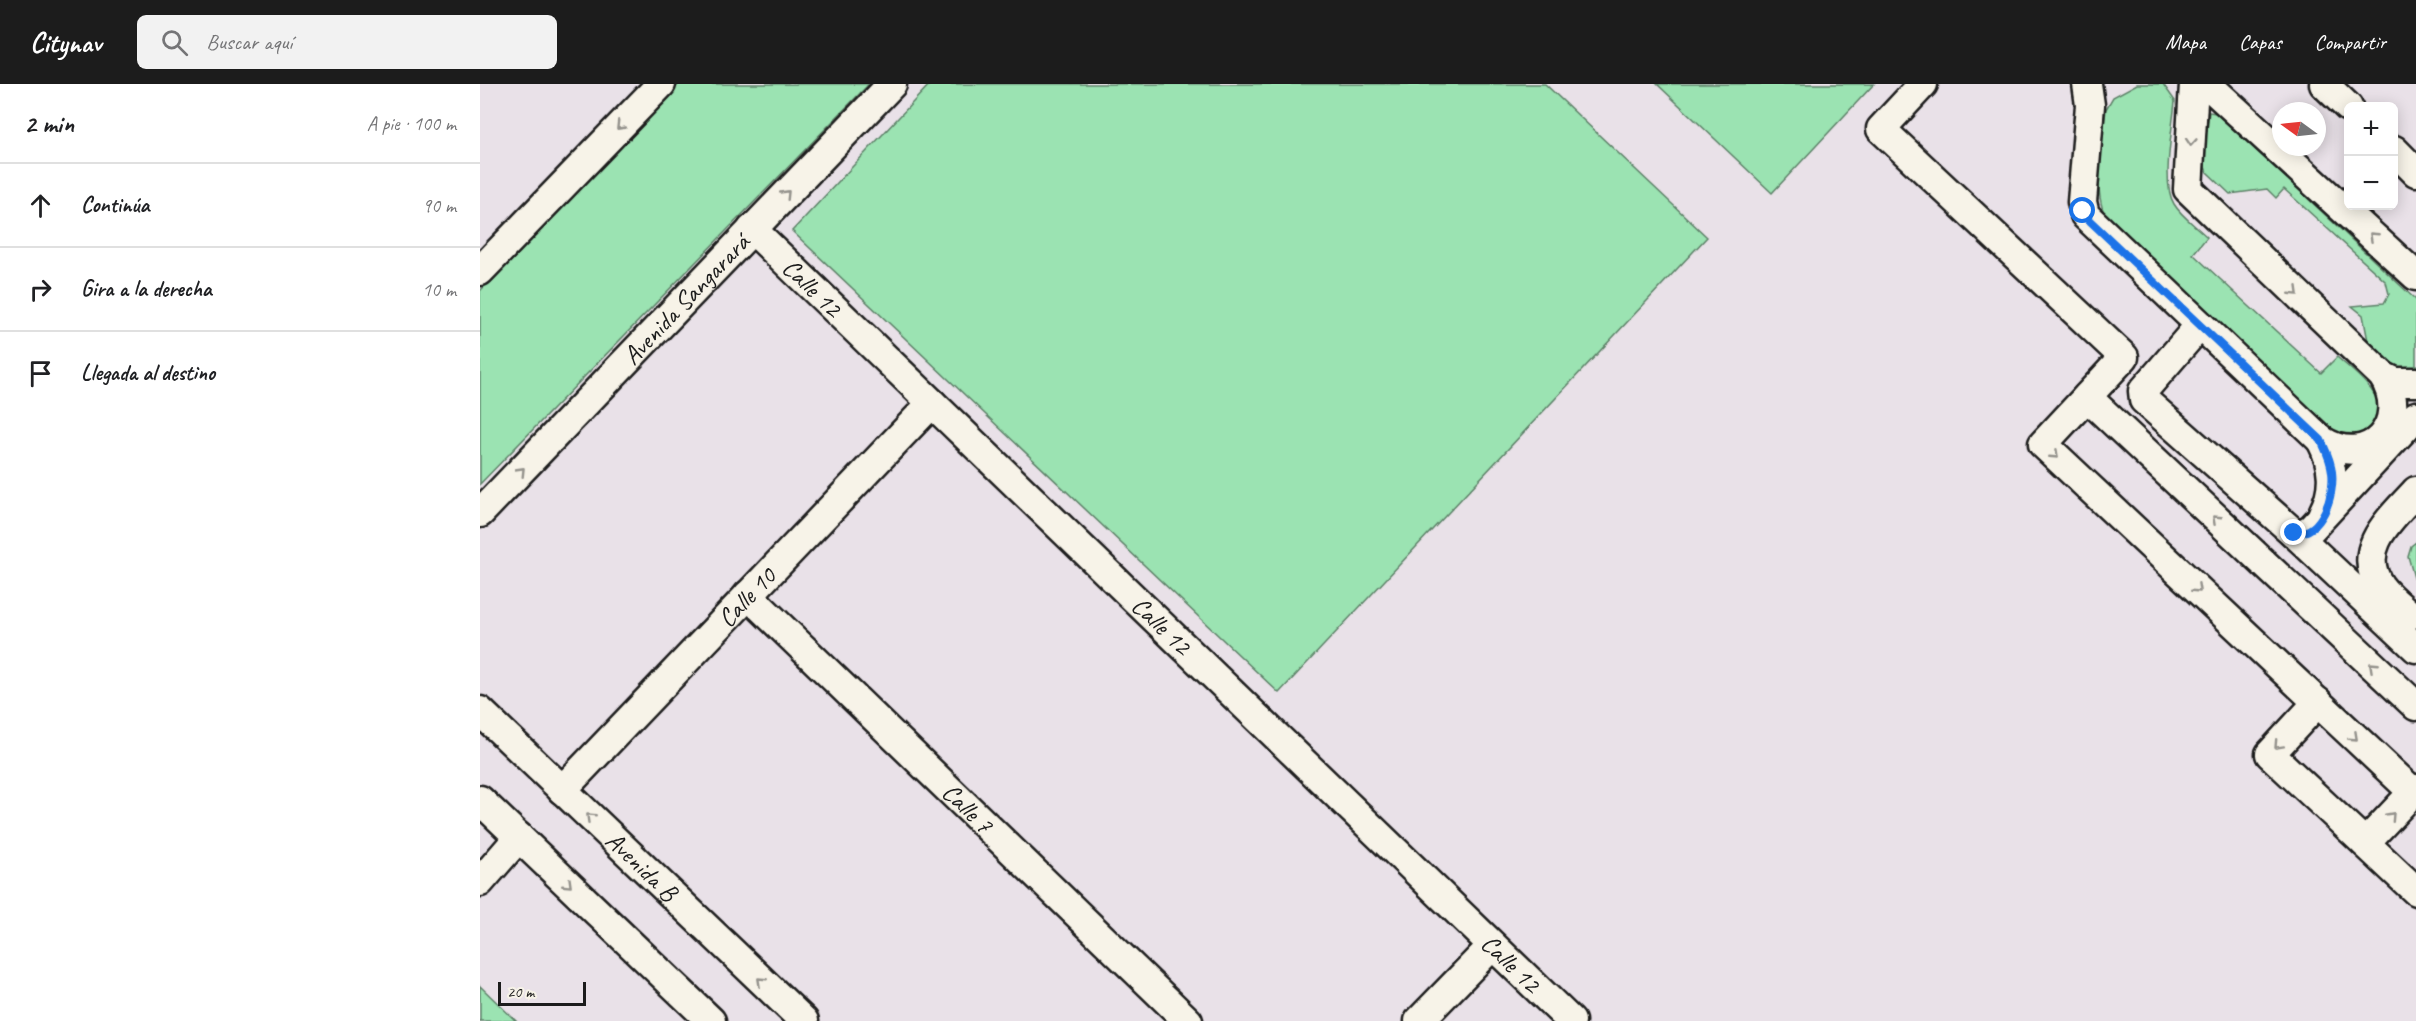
<!DOCTYPE html>
<html lang="es">
<meta charset="utf-8">
<style>
body{margin:0;font-family:Caveat,sans-serif;background:#f2f2f2;color:#202124}
.controls{position:absolute;right:18px;top:18px;display:grid;overflow:hidden;border-radius:9px;box-shadow:0 3px 15px #0003}
.controls button{width:54px;height:54px;display:grid;place-items:center;padding:0;border:0;border-bottom:2px solid #e0e0e0;background:#fff;color:#202124;font:30px sans-serif}
.compass{position:absolute;left:1792px;top:18px;width:54px;height:54px;border-radius:50%;background:#fff;box-shadow:0 3px 15px #0003;rotate:285deg}
.scale{position:absolute;left:18px;bottom:15px;width:88px;box-sizing:border-box;padding-left:6px;border:3px solid #1c1c1c;border-top:0;font-size:16px;line-height:21px;white-space:nowrap;color:#1c1c1c;-webkit-text-stroke:4px #f7f3e8;paint-order:stroke}
.stop{position:absolute;width:18px;height:18px;margin:-14px;border:4px solid #1a73e8;border-radius:50%;background:#fff}
.stop.end{background:#1a73e8;border-color:#fff;box-shadow:0 2px 6px #0008}
.list{margin:0;padding:0;list-style:none}
h2{display:flex;justify-content:space-between;align-items:center;height:78px;margin:0;padding:0 24px;font-size:26px}
h2 small{font-size:20px;font-weight:400;color:#757577}
.list li{display:grid;grid-template-columns:39px 1fr auto;gap:18px;align-items:center;box-sizing:border-box;height:84px;padding:0 24px;border-top:2px solid #e0e0e0}
.list b{display:block;font-size:22px;white-space:nowrap}
.list em{font-size:20px;font-style:normal;color:#757577}
.icon{flex:none;width:33px;height:33px;fill:none;stroke:currentColor;stroke-width:2;stroke-linecap:round;stroke-linejoin:round}
.map{position:relative;flex:none;width:1936px;height:937px;overflow:hidden}
header{display:flex;align-items:center;gap:36px;box-sizing:border-box;height:84px;padding:0 30px;background:#1c1c1c;color:#fff}
header strong{font-size:28px}
nav{display:flex;gap:33px;margin-inline-start:auto;font-size:21px}
.search{width:420px;height:54px;background:#f2f2f2;display:flex;align-items:center;gap:15px;box-sizing:border-box;padding:0 21px;border-radius:9px;color:#757577;font-size:22px}
main{display:flex}
aside{flex:1;background:#fff}
.map>svg:first-child{display:block}
.green{fill:#9be3b2;stroke:#5c8067;stroke-width:1.5}
.lines{fill:none;stroke-linecap:round;stroke-linejoin:round}
.minor-casing{stroke:#1c1c1c;stroke-width:33}
.minor{stroke:#f7f3e8;stroke-width:28}
.oneway{stroke:#94928c}
.route{stroke:#1a73e8;stroke-width:8}
.labels{text-anchor:middle;dominant-baseline:central;stroke-width:5;stroke-linejoin:round;paint-order:stroke}
.street-label{font-size:26px;fill:#1c1c1c;stroke:#f7f3e8}
</style>
<header>
<strong>Citynav</strong>
<div class="search"><svg class="icon" aria-label="search" viewBox="0 0 24 24"><circle cx="10" cy="10" r="6"/><path d="M15 15l6 6"/></svg>Buscar aquí</div>
<nav><a>Mapa</a><a>Capas</a><a>Compartir</a></nav>
</header>
<main>
<aside>
<h2>2 min<small>A pie · 100 m</small></h2>
<ul class="list">
<li><svg class="icon" aria-label="ahead" viewBox="0 0 24 24"><path d="M12 20V5M6 11l6-6 6 6"/></svg><div><b>Continúa</b></div><em>90 m</em></li>
<li><svg class="icon" aria-label="right" viewBox="0 0 24 24"><path d="M7 20v-9h11M14 6l5 5-5 5"/></svg><div><b>Gira a la derecha</b></div><em>10 m</em></li>
<li><svg class="icon" aria-label="arrive" viewBox="0 0 24 24"><path d="M6 21V4h12l-3 4 3 4H6"/></svg><div><b>Llegada al destino</b></div></li>
</ul>
</aside>
<div class="map">
<svg width="1936" height="937" viewBox="0 0 1936 937">
<rect width="100%" height="100%" fill="#e9e1e8"/>
<filter id="ink" filterUnits="userSpaceOnUse"><feTurbulence type="fractalNoise" baseFrequency=".0167" numOctaves="2"/><feDisplacementMap in="SourceGraphic" scale="12" xChannelSelector="R" yChannelSelector="G"/><feConvolveMatrix kernelMatrix="1 2 1 2 8 2 1 2 1" color-interpolation-filters="sRGB"/></filter>
<g filter="url(#ink)">
<path class="green" d="M199 0H389L0 400V207Z
M450 0H1065L1227 153 799 609 312 147Z
M1177 0H1394L1292 109Z
M1657 0H1683L1695 17C1693 43 1681 99 1694 120 1701 132 1716 142 1727 153L1713 170 1841 289 1857 273C1877 291 1912 314 1895 345L1881 350 1856 349 1627 135C1611 108 1623 56 1626 25L1633 13Z
M1729 28 1736 29 1740 32 1936 216V287H1920L1888 257 1883 231 1872 222 1904 219 1909 210 1906 198 1804 105 1796 114 1787 105 1750 110 1727 88 1725 83 1724 70Z
M1936 458V501L1928 472 1931 462Z
M0 902 36 937H0Z"/>
<g class="lines">
<defs>
<g id="minor">
<path d="M1443 0 1401 45 1644 273 1563 360 1933 708"/>
<path d="M1607 0 1610 21 1602 118 1605 131 1841 356C1889 387 1932 339 1903 292L1708 105 1714 0"/>
<path d="M1727 0 1936 192"/>
<path d="M1844 0 1868 23"/>
<path d="M1914 66 1936 88"/>
<path id="s1" d="M272 145 1091 937"/>
<path d="M0 187 181 0"/>
<path d="M1720 241 1663 307 1664 316 1814 449 1821 450 1831 445 1936 332"/>
<path d="M1903 292 1915 298H1936"/>
<path d="M1607 313 1936 622"/>
<path d="M1841 356C1854 381 1856 404 1843 429"/>
<path id="s2" d="M0 429 412 0"/>
<path d="M1814 449 1936 564"/>
<path id="s3" d="M268 511 708 937"/>
<path d="M1930 531C1920 522 1908 513 1900 502 1874 464 1913 433 1936 407"/>
<path d="M1838 618 1790 670 1936 807"/>
<path id="s4" d="M0 627 324 937"/>
<path id="s5" d="M82 706 452 319"/>
<path d="M0 716 231 937"/>
<path d="M1885 759 1936 705"/>
<path d="M0 798 39 753"/>
<path d="M939 937 1012 862"/>
</g>
</defs>
<use href="#minor" class="minor-casing"/>
<use href="#minor" class="minor"/>
</g>
<defs><path id="oneway-chevron" d="M-2-3.5L2.5 0L-2 3.5" fill="none" stroke-width="1.6" stroke-linecap="round" stroke-linejoin="round" transform="scale(1.5)"/></defs>
<g class="oneway">
<use href="#oneway-chevron" transform="translate(140 42) rotate(134)"/>
<use href="#oneway-chevron" transform="translate(1711 58) rotate(94)"/>
<use href="#oneway-chevron" transform="translate(306 110) rotate(-46)"/>
<use href="#oneway-chevron" transform="translate(1893 152) rotate(-137)"/>
<use href="#oneway-chevron" transform="translate(1815 208) rotate(44)"/>
<use href="#oneway-chevron" transform="translate(1575 371) rotate(43)"/>
<use href="#oneway-chevron" transform="translate(41 387) rotate(-46)"/>
<use href="#oneway-chevron" transform="translate(1736 435) rotate(-137)"/>
<use href="#oneway-chevron" transform="translate(1717 505) rotate(43)"/>
<use href="#oneway-chevron" transform="translate(1893 582) rotate(-137)"/>
<use href="#oneway-chevron" transform="translate(1874 653) rotate(43)"/>
<use href="#oneway-chevron" transform="translate(1798 661) rotate(133)"/>
<use href="#oneway-chevron" transform="translate(1911 732) rotate(-47)"/>
<use href="#oneway-chevron" transform="translate(110 733) rotate(-136)"/>
<use href="#oneway-chevron" transform="translate(88 800) rotate(44)"/>
<use href="#oneway-chevron" transform="translate(281 897) rotate(-137)"/>
</g>
</g>
<g class="lines" filter="url(#ink)">
<path class="route" d="M1603 127 1608 135 1841 356C1846 367 1851 376 1852 388 1855 410 1842 452 1814 449"/>
</g>
<g class="labels">
<g class="street-label">
<text stroke="none"><textPath href="#s1" startOffset="84">Calle 12</textPath></text>
<text stroke="none"><textPath href="#s2" startOffset="297">Avenida Sangarará</textPath></text>
<text stroke="none"><textPath href="#s5" startOffset="267">Calle 10</textPath></text>
<text stroke="none"><textPath href="#s1" startOffset="570">Calle 12</textPath></text>
<text stroke="none"><textPath href="#s3" startOffset="306">Calle 7</textPath></text>
<text stroke="none"><textPath href="#s4" startOffset="224">Avenida B</textPath></text>
<text stroke="none"><textPath href="#s1" startOffset="1056">Calle 12</textPath></text>
</g>
</g>
</svg>
<div class="controls">
<button>+</button>
<button>−</button>
</div>
<svg class="compass" viewBox="-18 -18 36 36"><path d="M0-13l5 13h-10z" fill="#e53935"/><path d="M0 13l5-13h-10z" fill="#757577"/></svg>
<div class="scale">20 m</div>
<div class="stop" style="left:1603px;top:127px"></div>
<div class="stop end" style="left:1814px;top:449px"></div>
</div>
</main>
